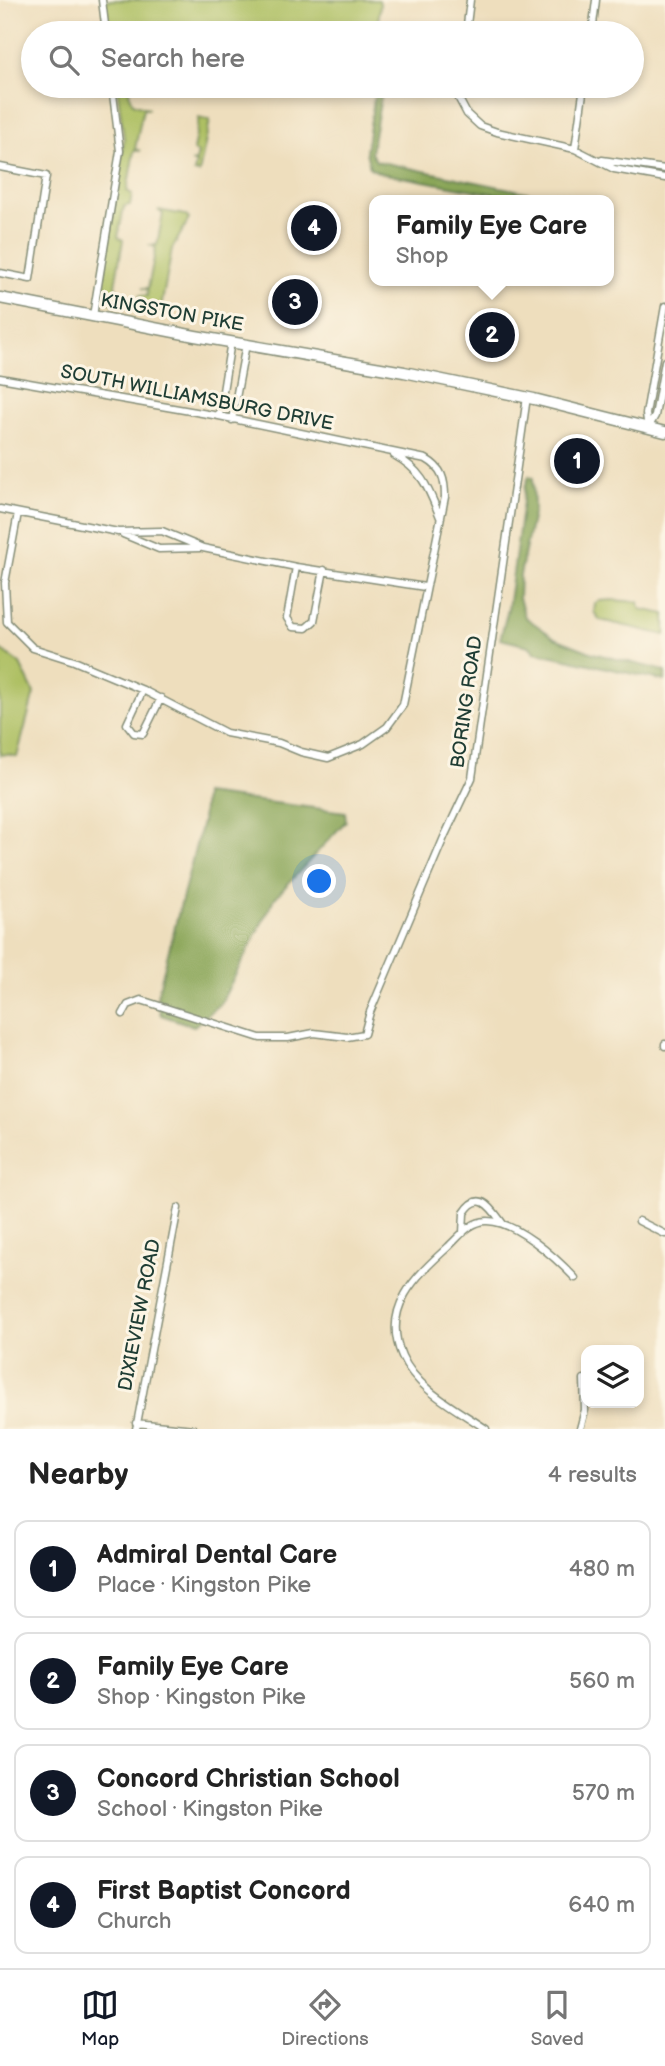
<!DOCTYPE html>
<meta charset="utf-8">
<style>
body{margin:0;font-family:"Balsamiq Sans",sans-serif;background:#f2f2f2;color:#222}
.controls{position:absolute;right:21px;bottom:21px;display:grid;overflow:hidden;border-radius:14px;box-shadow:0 4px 10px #0003}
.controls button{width:63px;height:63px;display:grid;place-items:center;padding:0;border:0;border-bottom:2px solid #e0e0e0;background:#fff;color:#222;font:35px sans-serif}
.you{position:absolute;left:320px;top:882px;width:24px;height:24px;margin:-18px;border:5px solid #fff;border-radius:50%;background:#1a73e8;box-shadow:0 0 0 10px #1a73e833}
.badge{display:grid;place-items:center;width:46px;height:46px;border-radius:50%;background:#111827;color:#fff;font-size:23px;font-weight:700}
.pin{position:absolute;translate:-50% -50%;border:4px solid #fff;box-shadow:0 2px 7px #0006}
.popup{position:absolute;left:369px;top:195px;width:245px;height:91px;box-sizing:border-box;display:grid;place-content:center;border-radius:14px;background:#fff;filter:drop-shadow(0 2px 5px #0005);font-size:23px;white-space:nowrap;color:#767676}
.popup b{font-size:26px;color:#222}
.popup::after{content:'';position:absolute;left:50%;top:100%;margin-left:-14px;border:14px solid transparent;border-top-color:#fff}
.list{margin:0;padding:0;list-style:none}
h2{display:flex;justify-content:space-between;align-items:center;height:91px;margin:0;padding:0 28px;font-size:30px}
h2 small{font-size:23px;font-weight:400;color:#767676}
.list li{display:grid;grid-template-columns:46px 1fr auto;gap:21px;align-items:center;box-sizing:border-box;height:98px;margin:0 14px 14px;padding:0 14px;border:2px solid #e0e0e0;border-radius:14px}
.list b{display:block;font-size:26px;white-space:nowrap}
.list p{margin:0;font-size:23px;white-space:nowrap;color:#767676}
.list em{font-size:23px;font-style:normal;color:#767676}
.icon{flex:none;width:38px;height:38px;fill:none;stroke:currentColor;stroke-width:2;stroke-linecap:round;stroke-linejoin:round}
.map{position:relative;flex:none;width:665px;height:1429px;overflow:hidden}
.search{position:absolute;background:#fff;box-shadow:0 4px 10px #0003;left:21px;right:21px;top:21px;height:77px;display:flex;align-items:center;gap:18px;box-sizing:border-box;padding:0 24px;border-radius:38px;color:#767676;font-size:26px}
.sheet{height:539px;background:#fff}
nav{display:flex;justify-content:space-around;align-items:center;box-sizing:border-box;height:98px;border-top:2px solid #e0e0e0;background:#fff;font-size:19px;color:#767676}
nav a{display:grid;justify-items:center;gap:4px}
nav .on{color:#111827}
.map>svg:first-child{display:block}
.green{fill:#aec063;stroke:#667e4c;stroke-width:2}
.forest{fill:#8aa659;stroke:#547246;stroke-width:2}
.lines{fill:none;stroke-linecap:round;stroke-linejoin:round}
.street-casing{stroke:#868e78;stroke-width:9}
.primary-casing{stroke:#868e78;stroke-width:13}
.street{stroke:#fff;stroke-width:6}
.primary{stroke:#fff;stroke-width:10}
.labels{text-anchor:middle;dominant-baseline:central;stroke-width:6;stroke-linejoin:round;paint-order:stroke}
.street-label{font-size:19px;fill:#1f3d34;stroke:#fcf5e5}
</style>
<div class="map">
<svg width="665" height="1429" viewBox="0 0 665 1429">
<rect width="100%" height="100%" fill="#fcf5e5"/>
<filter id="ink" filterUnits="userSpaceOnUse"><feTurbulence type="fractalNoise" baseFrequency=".0143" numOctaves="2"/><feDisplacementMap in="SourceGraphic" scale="14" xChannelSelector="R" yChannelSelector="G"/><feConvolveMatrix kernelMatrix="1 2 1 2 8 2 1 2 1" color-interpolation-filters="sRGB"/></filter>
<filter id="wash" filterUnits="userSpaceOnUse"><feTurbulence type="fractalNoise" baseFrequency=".00686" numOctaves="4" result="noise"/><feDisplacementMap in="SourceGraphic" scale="28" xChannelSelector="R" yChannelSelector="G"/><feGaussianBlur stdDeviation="1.57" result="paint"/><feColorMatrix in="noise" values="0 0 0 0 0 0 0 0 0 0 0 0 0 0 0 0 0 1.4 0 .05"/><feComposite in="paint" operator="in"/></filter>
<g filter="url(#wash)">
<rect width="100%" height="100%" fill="#eedebd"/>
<path class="green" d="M103 0H379L380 4 377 33H233L220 25 212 26 204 33H109Z
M117 86H130L129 93 133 103 149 109H143L135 149 141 151H134L127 191 132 194 130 205 124 206 118 237 123 240 115 285 117 290 121 293V299L138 302 140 295 147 296 148 290 142 288H148L156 248 151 245H157L163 214 158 210 185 215 189 219 172 249 160 313 102 301 101 297 124 139Z
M199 118 210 120 199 173 194 172 196 163 191 162 196 161 198 153 193 150Z
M612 600 639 602 640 609 665 614V635L600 620 594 612 595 604 599 601Z
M0 649 20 664 34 693 17 757 6 754 0 755Z"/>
<path class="forest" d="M376 86H383L371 152 376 161 563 200H527L380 173 370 168 366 152Z
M529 476 533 478 534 509 520 575 519 598 525 617 555 638 593 653 665 671V681L535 652 529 646 500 639 508 609 525 487Z
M204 794 345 812 346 821 274 899 221 1003 194 1026 161 1015 157 996 202 822Z"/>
</g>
<g filter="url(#ink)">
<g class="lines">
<defs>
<path id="street" d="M102 0 106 33
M466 33 470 0
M592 33 596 0
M460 86 459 99 467 114 480 126 497 132 575 149 614 169 665 178
M575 149 584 86
M602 160 665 169
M0 167 46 176 30 279 0 273
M93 316 120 151 112 86
M0 378 219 416 426 459C442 468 445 479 445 497L403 705 387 727 363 744 328 758 301 752 279 743 226 733 143 690 74 661 33 648 7 622 5 583 18 513
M219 416 231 341
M232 420 246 344
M648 428 646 414 665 306
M648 428 655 416 665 361
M394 455C423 471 428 488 440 517
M0 509 118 532 162 531 203 548 296 567 425 587
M123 534 159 549 200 548
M296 567 287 618 293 627 306 628 314 621 324 570
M143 690 127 724 134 733 143 734 161 698
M123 1014 128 1005 141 1000 260 1038H288L314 1033 347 1037 364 1034 370 1012 445 835 472 778 527 397
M665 1044V1046
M639 1221 665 1234
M463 1233 464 1213C480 1188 492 1209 503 1224
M136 1423 194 1429
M136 1429 178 1208
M486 1429C457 1409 417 1390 402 1356 381 1308 416 1276 448 1247 459 1237 470 1221 487 1221 516 1221 556 1258 575 1278
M580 1429 585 1410 584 1379"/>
<path id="primary" d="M0 298 195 336 404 372 534 399 665 432"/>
</defs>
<use href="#street" class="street-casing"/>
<use href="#primary" class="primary-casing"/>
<use href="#street" class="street"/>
<use href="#primary" class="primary"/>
</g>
</g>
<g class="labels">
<g class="street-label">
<text transform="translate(172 313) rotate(10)">KINGSTON PIKE</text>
<text transform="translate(197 398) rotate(11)">SOUTH WILLIAMSBURG DRIVE</text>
<text transform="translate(467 702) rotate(-82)">BORING ROAD</text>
<text transform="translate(140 1315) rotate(-79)">DIXIEVIEW ROAD</text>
</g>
</g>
</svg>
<div class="controls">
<button><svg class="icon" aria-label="layers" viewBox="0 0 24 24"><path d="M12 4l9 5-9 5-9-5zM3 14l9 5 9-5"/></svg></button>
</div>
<div class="you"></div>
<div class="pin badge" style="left:577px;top:461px">1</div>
<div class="pin badge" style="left:492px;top:335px">2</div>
<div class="popup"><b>Family Eye Care</b>Shop</div>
<div class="pin badge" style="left:295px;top:302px">3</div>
<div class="pin badge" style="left:314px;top:228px">4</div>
<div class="search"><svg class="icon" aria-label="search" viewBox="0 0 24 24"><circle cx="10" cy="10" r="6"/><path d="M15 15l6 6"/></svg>Search here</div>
</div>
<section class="sheet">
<h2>Nearby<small>4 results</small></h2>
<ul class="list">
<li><span class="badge">1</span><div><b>Admiral Dental Care</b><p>Place · Kingston Pike</p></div><em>480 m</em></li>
<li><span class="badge">2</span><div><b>Family Eye Care</b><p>Shop · Kingston Pike</p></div><em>560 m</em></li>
<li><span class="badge">3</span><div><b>Concord Christian School</b><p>School · Kingston Pike</p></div><em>570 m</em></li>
<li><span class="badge">4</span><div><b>First Baptist Concord</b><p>Church</p></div><em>640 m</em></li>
</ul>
</section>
<nav>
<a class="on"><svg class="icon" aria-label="map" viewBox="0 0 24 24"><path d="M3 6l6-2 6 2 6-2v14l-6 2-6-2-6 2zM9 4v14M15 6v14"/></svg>Map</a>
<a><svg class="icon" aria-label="directions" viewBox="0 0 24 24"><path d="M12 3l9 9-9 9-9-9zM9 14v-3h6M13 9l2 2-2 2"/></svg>Directions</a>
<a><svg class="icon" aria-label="saved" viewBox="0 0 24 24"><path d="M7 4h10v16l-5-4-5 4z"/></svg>Saved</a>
</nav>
